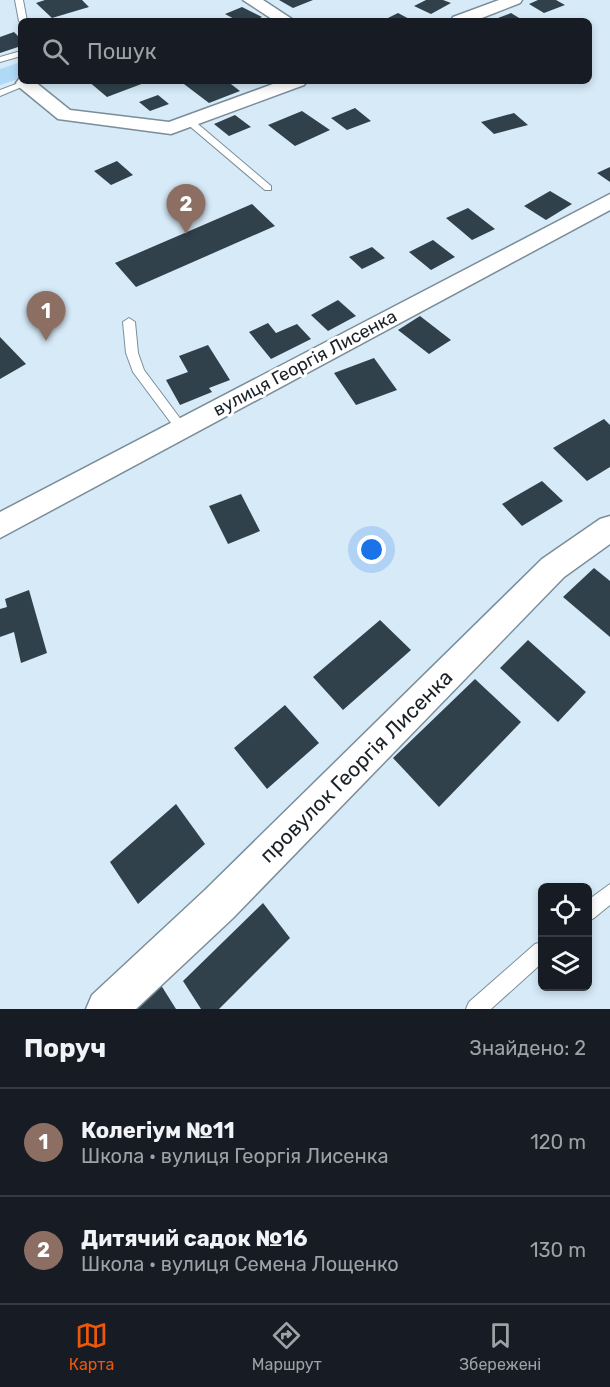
<!DOCTYPE html>
<html lang="uk">
<meta charset="utf-8">
<style>
body{margin:0;font-family:Rubik,sans-serif;background:#20242c;color:#f1f3f6}
.controls{position:absolute;right:18px;bottom:18px;display:grid;overflow:hidden;border-radius:9px;box-shadow:0 3px 9px #0003}
.controls button{width:54px;height:54px;display:grid;place-items:center;padding:0;border:0;border-bottom:2px solid #363941;background:#171b24;color:#f1f3f6;font:30px sans-serif}
.you{position:absolute;left:372px;top:550px;width:21px;height:21px;margin:-15px;border:4px solid #fff;border-radius:50%;background:#1a73e8;box-shadow:0 0 0 9px #1a73e833}
.badge{display:grid;place-items:center;width:39px;height:39px;border-radius:50%;background:#ea580c;color:#fff;font-size:20px;font-weight:700}
.pin{position:absolute;translate:-50% -50px;filter:drop-shadow(0 2px 3px #0008)}
.pin::after{content:'';position:absolute;top:32px;width:21px;height:18px;background:inherit;clip-path:polygon(0 0,100% 0,50% 100%)}
.list{margin:0;padding:0;list-style:none}
h2{display:flex;justify-content:space-between;align-items:center;height:78px;margin:0;padding:0 24px;font-size:26px}
h2 small{font-size:20px;font-weight:400;color:#9ea1a6}
.list li{display:grid;grid-template-columns:39px 1fr auto;gap:18px;align-items:center;box-sizing:border-box;height:108px;padding:0 24px;border-top:2px solid #363941}
.list b{display:block;font-size:22px;white-space:nowrap}
.list p{margin:0;font-size:20px;white-space:nowrap;color:#9ea1a6}
.list em{font-size:20px;font-style:normal;color:#9ea1a6}
.icon{flex:none;width:33px;height:33px;fill:none;stroke:currentColor;stroke-width:2;stroke-linecap:round;stroke-linejoin:round}
.map{position:relative;flex:none;width:610px;height:1009px;overflow:hidden}
.search{position:absolute;background:#171b24;box-shadow:0 3px 9px #0003;left:18px;right:18px;top:18px;height:66px;display:flex;align-items:center;gap:15px;box-sizing:border-box;padding:0 21px;border-radius:9px;color:#9ea1a6;font-size:22px}
.sheet{height:294px;background:#171b24}
nav{display:flex;justify-content:space-around;align-items:center;box-sizing:border-box;height:84px;border-top:2px solid #363941;background:#171b24;font-size:16px;color:#9ea1a6}
nav a{display:grid;justify-items:center;gap:3px}
nav .on{color:#ea580c}
.map>svg:first-child{display:block}
.green{fill:#afdaf7}
.building{fill:#30414c}
.lines{fill:none;stroke-linecap:round;stroke-linejoin:round}
.lane-casing{stroke:#7a8d99;stroke-width:2}
.street-casing{stroke:#7a8d99;stroke-width:3}
.lane{fill:#fff;fill-rule:evenodd}
.street{fill:#fff;fill-rule:evenodd}
.labels{text-anchor:middle;dominant-baseline:central;stroke-width:6;stroke-linejoin:round;paint-order:stroke}
.street-label{font-size:18px;fill:#1b2227;stroke:#fff}
.near-street-label{font-size:21px;fill:#1b2227;stroke:#fff}
</style>
<div class="map">
<svg width="610" height="1009" viewBox="0 0 610 1009">
<rect width="100%" height="100%" fill="#d6eaf8"/>
<path class="green" d="M21 62V78L0 85V69Z"/>
<path class="building" d="M45 0H82L89 7 52 18 36 3Z
M279 0H313L293 8Z
M426 0H443L451 3 431 14 414 6Z
M538 0H556L565 5 544 13 529 4Z
M242 7 262 17 254 21H238L225 14Z
M398 13 413 21H382Z
M511 13 524 21H490Z
M14 32 21 39V46L0 53V37Z
M88 81H142L144 83 107 97Z
M180 81H227L240 91 209 103Z
M158 95 169 104 150 111 139 102Z
M355 108 371 121 347 130 331 118Z
M302 111 330 130 295 146 268 125Z
M514 113 528 125 494 134 481 122Z
M235 115 251 127 229 136 214 124Z
M117 161 133 175 111 185 94 171Z
M610 167V182L597 173Z
M550 191 572 204 546 220 524 206Z
M252 204 275 226 136 287 115 263Z
M468 208 495 229 472 240 446 218Z
M433 240 455 257 431 270 409 252Z
M372 247 385 258 362 269 349 257Z
M338 300 356 316 328 331 311 315Z
M420 316 451 340 429 354 398 330Z
M268 323 276 333 297 324 311 339 271 359 249 332Z
M0 337 26 364 0 379Z
M208 345 230 380 209 388 212 392 180 405 166 380 188 372 179 356Z
M374 358 397 390 356 405 334 373Z
M604 419 610 425V467L587 481 553 448Z
M542 481 563 501 522 526 502 504Z
M241 494 260 531 228 544 209 506Z
M594 568 610 581V637L563 597Z
M29 590 47 653 21 663 14 632 0 637V609L7 607 5 599Z
M380 620 411 650 343 710 313 677Z
M528 640 586 692 558 722 500 668Z
M475 679 521 722 439 807 393 758Z
M285 705 319 743 267 789 234 748Z
M176 804 205 844 138 904 110 862Z
M263 903 290 938 219 1009H201L183 981Z
M159 982 176 1009H131Z"/>
<g class="lines">
<defs>
<path id="lane" d="M15 0H23L27 21H21V23L19 21Z
M21 51V56L0 62V57Z
M24 81H36L0 96V90Z
M186 119H192L271 186V190H265L186 123Z
M129 318 135 322 138 353 144 370 185 425 187 428 185 431H177L133 372 126 353 123 322Z
M610 884V905L594 918 588 921V900Z
M542 942V963L491 1009H466L469 1002 535 944Z"/>
<path id="street" d="M243 0H263L295 21H275Z
M499 0H522L520 3 474 21H451L453 17Z
M19 79 34 81 70 110 169 122 281 81H307L304 85 171 134 58 119 19 87 16 83Z
M610 194V210L0 538V512Z
M610 516V544L564 577 233 918 136 1009H86L92 995 205 890 542 559 600 519Z"/>
</defs>
<use href="#lane" class="lane-casing"/>
<use href="#street" class="street-casing"/>
<use href="#lane" class="lane"/>
<use href="#street" class="street"/>
</g>
<g class="labels">
<g class="street-label">
<text transform="translate(305 363) rotate(-28)">вулиця Георгія Лисенка</text>
</g>
<g class="near-street-label">
<text transform="translate(356 766) rotate(-45)">провулок Георгія Лисенка</text>
</g>
</g>
</svg>
<div class="controls">
<button><svg class="icon" aria-label="locate" viewBox="0 0 24 24"><circle cx="12" cy="12" r="6"/><path d="M12 2v4M12 18v4M2 12h4M18 12h4"/></svg></button>
<button><svg class="icon" aria-label="layers" viewBox="0 0 24 24"><path d="M12 4l9 5-9 5-9-5zM3 14l9 5 9-5"/></svg></button>
</div>
<div class="you"></div>
<div class="pin badge" style="left:46px;top:341px;background:#8d6e63">1</div>
<div class="pin badge" style="left:186px;top:234px;background:#8d6e63">2</div>
<div class="search"><svg class="icon" aria-label="search" viewBox="0 0 24 24"><circle cx="10" cy="10" r="6"/><path d="M15 15l6 6"/></svg>Пошук</div>
</div>
<section class="sheet">
<h2>Поруч<small>Знайдено: 2</small></h2>
<ul class="list">
<li><span class="badge" style="background:#8d6e63">1</span><div><b>Колегіум №11</b><p>Школа · вулиця Георгія Лисенка</p></div><em>120 m</em></li>
<li><span class="badge" style="background:#8d6e63">2</span><div><b>Дитячий садок №16</b><p>Школа · вулиця Семена Лощенко</p></div><em>130 m</em></li>
</ul>
</section>
<nav>
<a class="on"><svg class="icon" aria-label="map" viewBox="0 0 24 24"><path d="M3 6l6-2 6 2 6-2v14l-6 2-6-2-6 2zM9 4v14M15 6v14"/></svg>Карта</a>
<a><svg class="icon" aria-label="directions" viewBox="0 0 24 24"><path d="M12 3l9 9-9 9-9-9zM9 14v-3h6M13 9l2 2-2 2"/></svg>Маршрут</a>
<a><svg class="icon" aria-label="saved" viewBox="0 0 24 24"><path d="M7 4h10v16l-5-4-5 4z"/></svg>Збережені</a>
</nav>
